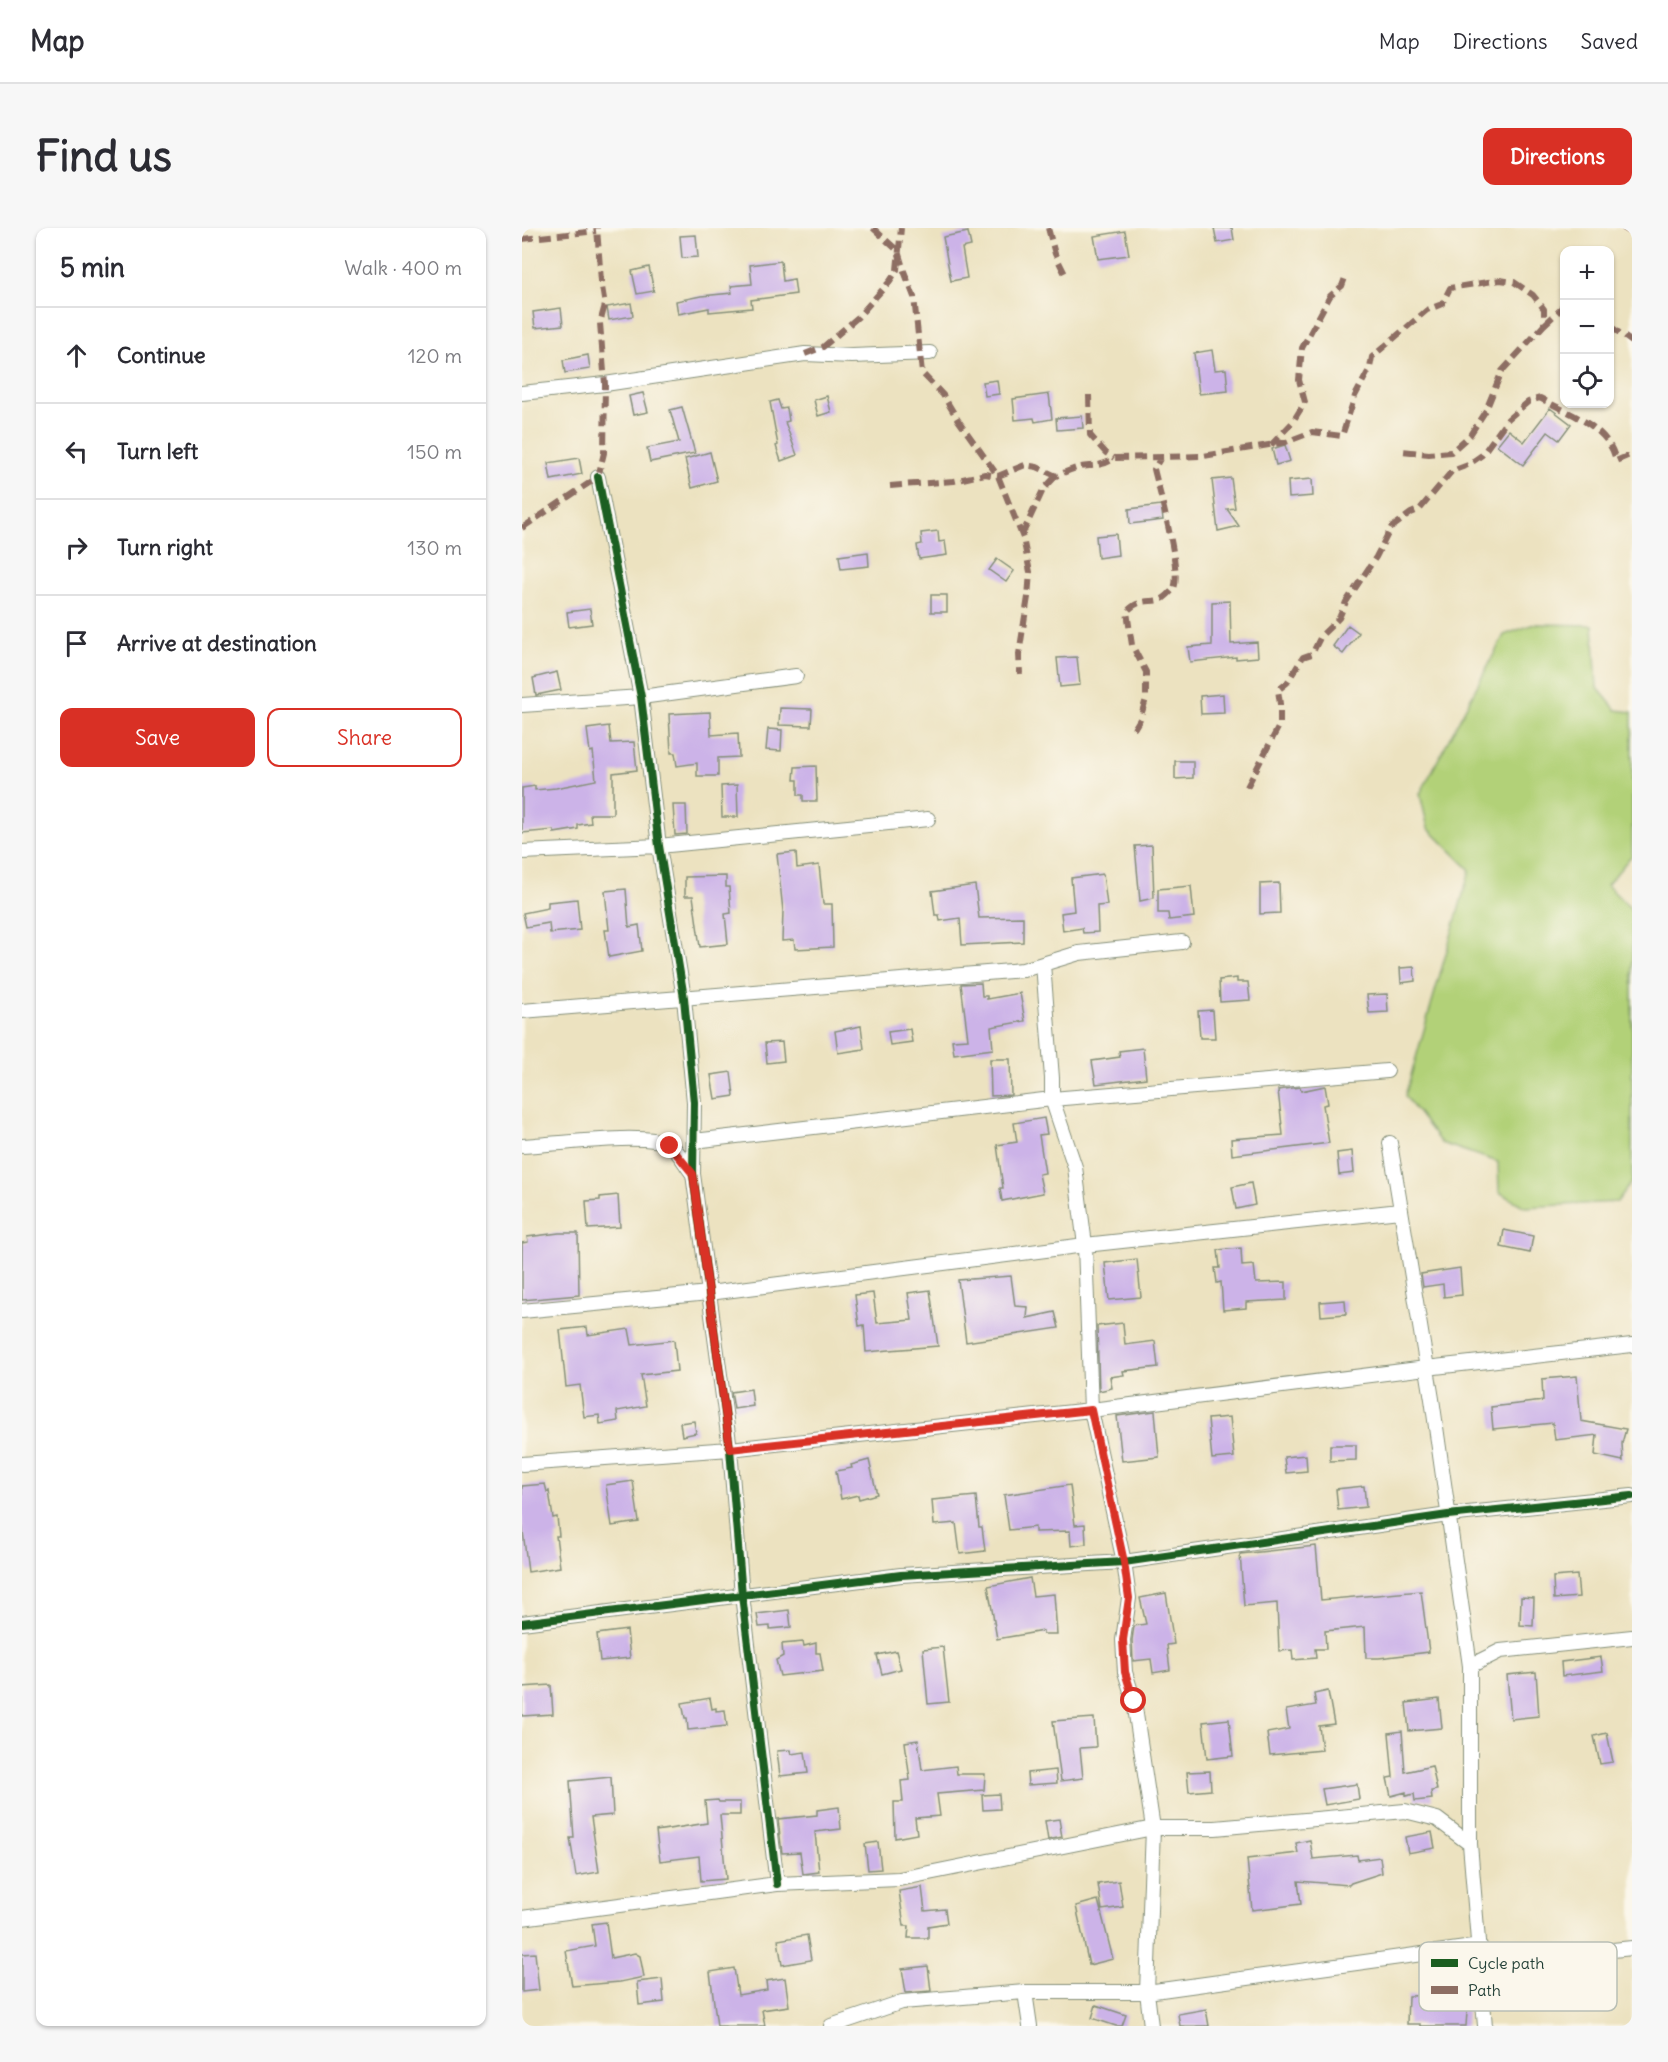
<!DOCTYPE html>
<meta charset="utf-8">
<style>
body{margin:0;font-family:Delius,sans-serif;background:#f7f7f7;color:#2b2b33}
.controls{position:absolute;right:18px;top:18px;display:grid;overflow:hidden;border-radius:12px;box-shadow:0 2px 4px #0004}
.controls button{width:54px;height:54px;display:grid;place-items:center;padding:0;border:0;border-bottom:2px solid #e1e1e2;background:#fff;color:#2b2b33;font:30px sans-serif}
.stop{position:absolute;width:18px;height:18px;margin:-14px;border:4px solid #d93025;border-radius:50%;background:#fff}
.stop.end{background:#d93025;border-color:#fff;box-shadow:0 2px 6px #0008}
.list{margin:0;padding:0;list-style:none}
h2{display:flex;justify-content:space-between;align-items:center;height:78px;margin:0;padding:0 24px;font-size:26px}
h2 small{font-size:20px;font-weight:400;color:#7c7c81}
.list li{display:grid;grid-template-columns:39px 1fr auto;gap:18px;align-items:center;box-sizing:border-box;height:96px;padding:0 24px;border-top:2px solid #e1e1e2}
.list b{display:block;font-size:22px;white-space:nowrap}
.list em{font-size:20px;font-style:normal;color:#7c7c81}
.actions{display:flex;gap:12px;padding:18px 24px}
.actions a{flex:1;padding:14px 0;border:2px solid #d93025;border-radius:12px;text-align:center;font-size:21px;color:#d93025}
.actions .main{background:#d93025;color:#fff}
.icon{flex:none;width:33px;height:33px;fill:none;stroke:currentColor;stroke-width:2;stroke-linecap:round;stroke-linejoin:round}
.map{position:relative;flex:none;width:1110px;height:1798px;overflow:hidden;border-radius:12px}
header{display:flex;align-items:center;gap:36px;box-sizing:border-box;height:84px;padding:0 30px;background:#fff;border-bottom:2px solid #e1e1e2}
header strong{font-size:28px}
nav{display:flex;gap:33px;margin-inline-start:auto;font-size:21px}
.intro{display:flex;align-items:center;justify-content:space-between;box-sizing:border-box;height:144px;padding:0 36px}
h1{margin:0;font-size:42px}
.button{padding:15px 27px;border-radius:12px;background:#d93025;color:#fff;font-size:21px;font-weight:700}
main{display:flex;gap:36px;padding:0 36px}
aside{flex:1;background:#fff;border-radius:12px;box-shadow:0 2px 4px #0004}
.map>svg:first-child{display:block}
.green{fill:#b2d178;stroke:#688756;stroke-width:1.5}
.building{fill:#ccb3e8}
.lines{fill:none;stroke-linecap:round;stroke-linejoin:round}
.minor-casing{stroke:#86907a;stroke-width:16}
.minor{stroke:#fff;stroke-width:14}
.quiet{stroke:#8d6e63;stroke-width:6;stroke-dasharray:12 6;stroke-linecap:butt}
.cycleway-casing{stroke:#fbf7ec;stroke-width:11}
.cycleway{stroke:#1b5e20;stroke-width:8}
.route{stroke:#d93025;stroke-width:8}
.key{fill:#fbf7ec;stroke:#b9bfb5;stroke-width:1.5}
.key-label{font-size:16px;fill:#1f3d34}
</style>
<header>
<strong>Map</strong>
<nav><a>Map</a><a>Directions</a><a>Saved</a></nav>
</header>
<div class="intro"><h1>Find us</h1><a class="button">Directions</a></div>
<main>
<aside>
<h2>5 min<small>Walk · 400 m</small></h2>
<ul class="list">
<li><svg class="icon" aria-label="ahead" viewBox="0 0 24 24"><path d="M12 20V5M6 11l6-6 6 6"/></svg><div><b>Continue</b></div><em>120 m</em></li>
<li><svg class="icon" aria-label="left" viewBox="0 0 24 24"><path d="M17 20v-9H6M10 6l-5 5 5 5"/></svg><div><b>Turn left</b></div><em>150 m</em></li>
<li><svg class="icon" aria-label="right" viewBox="0 0 24 24"><path d="M7 20v-9h11M14 6l5 5-5 5"/></svg><div><b>Turn right</b></div><em>130 m</em></li>
<li><svg class="icon" aria-label="arrive" viewBox="0 0 24 24"><path d="M6 21V4h12l-3 4 3 4H6"/></svg><div><b>Arrive at destination</b></div></li>
</ul>
<div class="actions"><a class="main">Save</a><a>Share</a></div>
</aside>
<div class="map">
<svg width="1110" height="1798" viewBox="0 0 1110 1798">
<rect width="100%" height="100%" fill="#fbf7ec"/>
<filter id="ink" filterUnits="userSpaceOnUse"><feTurbulence type="fractalNoise" baseFrequency=".0167" numOctaves="2"/><feDisplacementMap in="SourceGraphic" scale="12" xChannelSelector="R" yChannelSelector="G"/><feConvolveMatrix kernelMatrix="1 2 1 2 8 2 1 2 1" color-interpolation-filters="sRGB"/></filter>
<filter id="wash" filterUnits="userSpaceOnUse"><feTurbulence type="fractalNoise" baseFrequency=".008" numOctaves="4" result="noise"/><feDisplacementMap in="SourceGraphic" scale="24" xChannelSelector="R" yChannelSelector="G"/><feGaussianBlur stdDeviation="1.35" result="paint"/><feColorMatrix in="noise" values="0 0 0 0 0 0 0 0 0 0 0 0 0 0 0 0 0 1.4 0 .05"/><feComposite in="paint" operator="in"/></filter>
<g filter="url(#wash)">
<rect width="100%" height="100%" fill="#ece2c0"/>
<path class="green" d="M1012 396 1071 397 1075 459 1094 482 1110 484V627L1085 657 1110 682V953L1095 974 1003 979 977 964 976 934 919 915 883 868 948 642 906 600 898 566 982 407Z"/>
<g id="blocks">
<path class="building" d="M692 0H710L712 12 695 15Z
M603 3 607 27 576 31 572 8Z
M446 4 449 18 440 20 445 50 429 53 421 9Z
M174 7 176 29 160 30 158 8Z
M259 33 261 53 272 51 274 66 229 72 230 80 187 84V80L156 86 154 73 179 68 210 65 209 58 230 56 228 37Z
M127 39 132 63 115 66 110 43Z
M109 75 111 88 87 92 85 79Z
M39 80 41 97 13 100 11 84Z
M690 122 693 142 704 141 706 163 677 166 672 125Z
M66 127 68 141 43 145 41 132Z
M475 152 477 166 463 168 461 154Z
M121 165 126 184 111 187 107 168Z
M527 166 530 191 513 194 512 190 493 192 491 171Z
M305 168 309 184 296 188 292 172Z
M256 172 259 181 265 180 267 193 263 194 275 227 259 233 254 218 256 217 248 174Z
M160 179 173 225 128 234 125 220 157 214 148 182Z
M1028 180 1049 196 1037 212 1026 204 1001 237 975 217 987 202 1002 214Z
M560 188 561 200 535 202 534 190Z
M763 217 768 233 754 237 750 221Z
M188 224 195 253 170 260 163 231Z
M57 230 60 246 29 252 26 235Z
M709 250 713 280 705 281 717 298 696 303 690 252Z
M790 251 791 268 767 270 766 253Z
M639 277 641 292 608 296 607 281Z
M416 303 417 314 423 313 425 327 397 331 395 317 400 316 399 305Z
M594 306 596 327 576 330 574 308Z
M346 324 347 338 319 341 317 328Z
M475 331 492 343 484 354 467 342Z
M409 367H425V384H409Z
M708 373 709 416 735 414 736 429 714 431V429L668 434 666 419 690 417V374Z
M68 381 70 396 47 399 45 384Z
M826 397 837 405 821 426 811 418Z
M555 429 558 457 538 459 535 430Z
M35 444 39 462 14 467 11 450Z
M701 466 702 485 679 486 678 468Z
M258 480 290 481 289 498 257 497Z
M188 484 189 507 216 505 217 529 196 530V548H175V535L155 538 153 525H149L147 486Z
M87 498 89 515 112 514 115 542 91 545V586H68L69 595 56 597V601L32 605V602L0 605V560L13 558V562L34 560 74 552 71 523 68 524 65 501Z
M246 501 260 502 259 523 244 522Z
M653 533H671V550L653 551Z
M294 538 295 573H281V567H276V552H272L273 539Z
M215 557 216 589H200L199 558Z
M151 577H164L165 606 153 607Z
M630 617 632 670 618 673 613 618Z
M274 624 275 640 297 637 301 676H310L311 719 273 721 272 712 260 713 261 683 255 626Z
M581 646 585 677 575 678 576 704 561 705 560 700 541 703 539 685 552 683 549 650Z
M204 648V659H207L209 685 203 686 206 716 178 719 171 668H163V649Z
M757 655 758 685 738 686V656Z
M453 657 457 690 501 689V714L440 717 438 690 418 693 417 687H413L410 663Z
M669 658 672 689 647 692 646 685H636V661Z
M104 661 107 699 117 697 120 723 87 729 83 702H87L83 663Z
M55 671 58 702 28 705 27 695 4 699 1 685 26 680V674Z
M892 739 893 753 879 755 878 740Z
M715 750V754H726L728 772 698 774 697 752Z
M459 755 460 768H465V771L498 765 503 793 469 799 471 821 432 826 430 812 446 811 439 756Z
M865 766 866 784 847 785 845 767Z
M691 782 693 810H678L676 783Z
M339 798 342 821 316 825 313 803Z
M388 801 390 814 368 817 366 804Z
M260 814 262 833 245 835 243 815Z
M621 820 624 850 574 856 570 833 598 829 597 823Z
M468 831H488L489 867 469 868Z
M209 844 212 868 193 871 189 847Z
M803 858 806 876 801 877 807 915 710 927 709 911 761 907 756 862 778 859 779 863Z
M522 890 525 906 517 907 523 945 517 946 521 965 480 973 478 960H481L475 917 495 914 492 895Z
M830 923 832 945 817 947 815 925Z
M729 955 733 977 714 981 710 959Z
M96 967 98 999 66 1001 64 973 78 972V969Z
M982 1002 1011 1008 1008 1025 979 1019Z
M37 1005H56L57 1067 0 1072V1015L6 1014 5 1009Z
M719 1020 720 1038 732 1037 734 1055 764 1054V1072L724 1074V1080L701 1082 699 1054 695 1055 693 1040H698L696 1022Z
M615 1031 619 1069 587 1072 583 1035Z
M938 1040 940 1067 922 1069 921 1056 901 1059 899 1046Z
M489 1048 493 1078 506 1079 505 1090 533 1084 537 1100 444 1114 436 1052Z
M408 1062 416 1118 344 1124 342 1097 337 1098 333 1067 351 1065 355 1095 390 1092 386 1065Z
M823 1072 824 1086 799 1088 798 1074Z
M601 1095 603 1117 633 1113 636 1139 601 1143 602 1147 588 1149 590 1160 577 1163 575 1098Z
M65 1099 66 1107 107 1101 110 1117 152 1112 155 1143 119 1147 124 1178 95 1183 96 1193 78 1196 77 1187 62 1189 58 1157 44 1159 38 1102Z
M1055 1148 1059 1193 1104 1201 1100 1215 1101 1233 1073 1227 1075 1207 1033 1212 1031 1195 971 1201 969 1179 1021 1173 1020 1151Z
M229 1161 231 1178 212 1181 209 1164Z
M633 1183 637 1229 600 1233 595 1188Z
M708 1189 712 1229 690 1231 686 1191Z
M172 1193 174 1205 160 1208 158 1195Z
M808 1217H834V1232L808 1233Z
M784 1227 785 1243 764 1245 762 1229Z
M347 1232 355 1266 337 1271 336 1267 319 1271 314 1243 330 1240 329 1237Z
M111 1253 117 1294 90 1298 84 1257Z
M23 1256 25 1264 27 1263 31 1290 35 1289 37 1308H34L38 1339 6 1344 0 1295V1258Z
M548 1257 553 1297 563 1296 564 1316 549 1318 548 1303 513 1304V1299L487 1302 482 1267Z
M842 1258 844 1279 816 1282 814 1261Z
M454 1268 457 1299H460L463 1323 438 1326 434 1295 412 1297 410 1272Z
M794 1318 799 1372 899 1363 907 1424 857 1430H844L843 1399 803 1403 804 1421H793L794 1430 771 1432 770 1422 757 1423 755 1375 722 1378 718 1326Z
M1055 1347 1057 1369 1032 1371 1031 1349Z
M508 1350 511 1368 532 1366 535 1406H521V1403L475 1411 466 1358Z
M644 1365 652 1416 645 1417 648 1442 631 1445 629 1431 611 1433 610 1412 612 1398 624 1396 618 1370Z
M999 1369 1012 1370 1011 1398 998 1397Z
M267 1382 269 1399 248 1401V1398L237 1399 235 1386Z
M105 1402 108 1430 78 1433 75 1406Z
M281 1414 282 1418 294 1415V1425H298L301 1443 258 1448 254 1432 261 1428 260 1416Z
M421 1419 427 1474 406 1476 401 1421Z
M374 1423 379 1441 360 1446 355 1427Z
M1079 1429 1081 1443 1040 1448 1039 1434Z
M1014 1444 1017 1488 989 1491 985 1447Z
M29 1457 31 1486 0 1488V1459Z
M806 1463 812 1496 797 1498 800 1522 748 1527 745 1505 767 1501 764 1482 794 1477 792 1466Z
M188 1470 190 1481 194 1480V1483L203 1482 205 1498 166 1502 165 1490H163L160 1475Z
M917 1471 920 1500 887 1503 884 1475Z
M572 1490 574 1519 558 1520 561 1550 539 1553 531 1493Z
M707 1491 711 1528 685 1531 681 1494Z
M880 1503 883 1544 910 1538 915 1562 909 1563 910 1571 893 1573 892 1566 884 1568V1564L869 1568 865 1550 871 1549 867 1505Z
M1085 1505 1091 1534 1078 1536 1072 1508Z
M396 1512 400 1542 434 1538 435 1546H463L462 1562 415 1566 418 1588 393 1590 395 1606 373 1610 372 1574H381L379 1553 388 1552 383 1514Z
M268 1522 269 1526 283 1524 286 1545 258 1548 255 1523Z
M534 1542 535 1555 506 1557 505 1545Z
M688 1543 689 1562 667 1564 665 1544Z
M89 1549 91 1587 69 1589 77 1644 54 1648 48 1610H52L48 1553Z
M835 1556 837 1571 803 1577 800 1561Z
M477 1566 478 1581 461 1582 460 1567Z
M196 1572 197 1574H218V1587H198L204 1651 179 1653 177 1628 138 1633 134 1603 185 1595 183 1573Z
M317 1579 319 1601 293 1604 297 1644 281 1646 278 1624 260 1625 256 1591 295 1587V1582Z
M537 1591 540 1609 526 1612 523 1593Z
M910 1604 913 1620 886 1625 883 1609Z
M788 1612 791 1631 835 1627 836 1632 858 1629 860 1645 829 1655 827 1657 776 1653 779 1676 730 1682 725 1631 776 1625 774 1615Z
M356 1614 359 1641 346 1642 343 1616Z
M597 1653 601 1679 580 1682 576 1656Z
M400 1659 403 1683 423 1681 425 1695 406 1698V1710H386L387 1698H382L377 1663Z
M576 1672 591 1731 567 1737 554 1678Z
M84 1694 89 1730 113 1725 118 1728 122 1749 98 1754 50 1758 44 1723 73 1718 70 1696Z
M285 1707 289 1732 260 1737 256 1712Z
M13 1725 17 1762 0 1764V1726Z
M406 1738 409 1763 384 1765 380 1741Z
M212 1740 216 1767 245 1762 244 1753 263 1750 267 1778 240 1782 243 1798H195L188 1744Z
M140 1751 142 1774 117 1777 115 1754Z
M927 1767 946 1769 944 1798H898V1796H885L886 1768Z
M574 1777 604 1787 600 1798H594L570 1790Z
M684 1781 687 1798H658L656 1786Z"/>
</g>
</g>
<g filter="url(#ink)">
<use href="#blocks" fill-opacity="0" stroke="#86907a" stroke-width="1.5"/>
<g class="lines">
<defs>
<path id="minor" d="M0 165 83 156 283 126 330 128 408 125
M76 249 119 469 137 618 162 770 172 874 171 946 208 1221 220 1367 255 1656
M0 477 119 469 274 448
M0 624 137 618 406 591
M521 736 530 850V871L553 939 563 1017 569 1182 602 1334 607 1370 601 1412 603 1444 612 1473 631 1600 625 1764 629 1798
M0 783 501 742 557 725 660 714
M172 913 530 871 865 843
M868 915 910 1171 948 1438V1616L963 1798
M0 918C29 917 128 903 148 917 157 923 164 938 171 946
M0 1083 187 1065 563 1017 878 983
M0 1236 208 1221 569 1182 904 1140 1110 1117
M0 1395 379 1347 602 1334 926 1287 1110 1268
M948 1438 978 1423 1110 1409
M0 1690 255 1656 377 1651 631 1600H693L883 1583 915 1591 948 1616
M958 1731 1053 1726 1110 1720
M503 1764 508 1798
M309 1798 380 1774 503 1764H625L958 1718"/>
</defs>
<use href="#minor" class="minor-casing"/>
<use href="#minor" class="minor"/>
<path class="quiet" d="M351 0 376 23 382 43 392 69 400 145 421 167 436 192 476 248 501 310 508 344 506 369 497 426 498 446
M526 0 533 26 545 50
M1101 0 1110 5
M0 11 74 3
M1022 97 1038 82 1042 75
M1088 98 1110 114
M283 126 301 119 336 89 368 53 375 42 379 0
M567 167 568 207 584 225 592 230
M749 217 770 195 783 174 777 152 780 120 808 68 820 58 824 47
M368 258 432 253 463 246 476 248 503 237 515 239 534 248C541 245 550 241 558 239 570 237 581 239 592 230L682 228 764 214 790 204 820 208 833 168 848 140 850 129 905 82 920 76 928 60 978 52 992 54 1011 67 1022 81V97L980 143 964 182 948 207 929 224 907 226 880 223
M0 300 76 249 82 225 83 156 78 95 83 77 79 53 75 0
M500 307 521 262 534 248
M612 501 618 491 624 471V444L610 417 605 384C616 369 631 376 642 370 645 368 651 362 652 360 660 343 637 262 632 241L638 231
M725 559 758 496V476L756 462 765 455 781 429 790 426 799 408 817 390 824 374 854 329 869 300 889 285 898 281 930 243 946 237 960 227 986 191 1006 174 1018 170C1047 186 1087 198 1094 233L1110 226"/>
<defs>
<path id="cycleway" d="M76 249 119 469 137 618 162 770 172 874 171 946 208 1221 220 1367 255 1656
M0 1395 379 1347 602 1334 926 1287 1110 1268"/>
</defs>
<use href="#cycleway" class="cycleway-casing"/>
<use href="#cycleway" class="cycleway"/>
</g>
</g>
<g class="lines" filter="url(#ink)">
<path class="route" d="M148 918 171 946 208 1221 569 1182 602 1334 607 1370 601 1412 603 1444 612 1473"/>
</g>
<rect x="897" y="1714" width="198" height="69" rx="9" class="key"/>
<rect x="909" y="1731" width="27" height="8" fill="#1b5e20"/>
<rect x="909" y="1758" width="27" height="8" fill="#8d6e63"/>
<g class="key-label">
<text x="946" y="1741">Cycle path</text>
<text x="946" y="1768">Path</text>
</g>
</svg>
<div class="controls">
<button>+</button>
<button>−</button>
<button><svg class="icon" aria-label="locate" viewBox="0 0 24 24"><circle cx="12" cy="12" r="6"/><path d="M12 2v4M12 18v4M2 12h4M18 12h4"/></svg></button>
</div>
<div class="stop" style="left:612px;top:1473px"></div>
<div class="stop end" style="left:148px;top:918px"></div>
</div>
</main>
